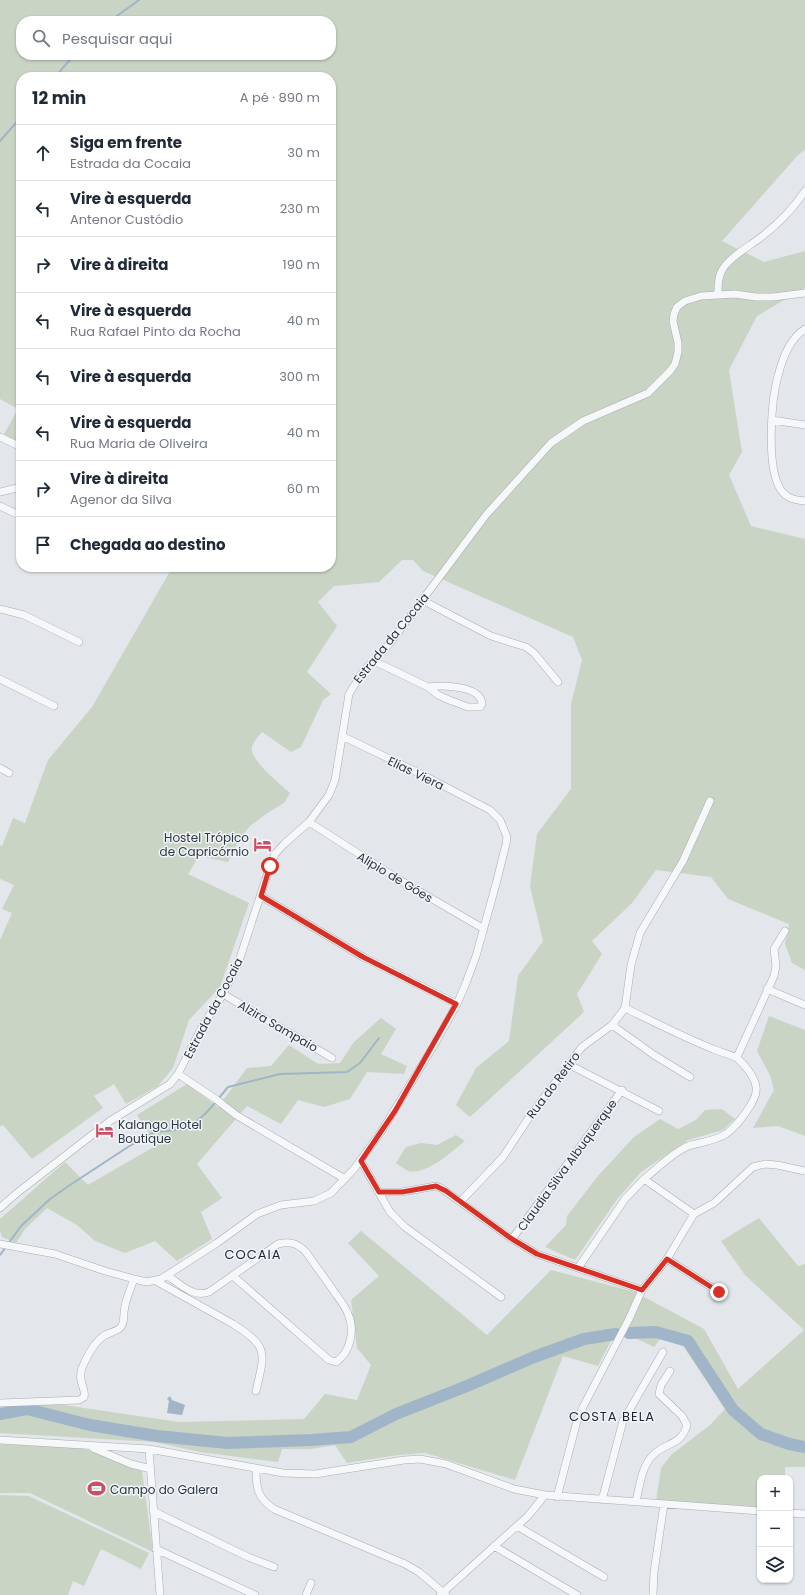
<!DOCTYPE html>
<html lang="pt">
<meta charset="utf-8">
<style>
body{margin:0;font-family:Poppins,sans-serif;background:#f2f2f3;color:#1f2937}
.controls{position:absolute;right:12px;bottom:12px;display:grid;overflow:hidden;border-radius:8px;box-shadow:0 1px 3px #0004}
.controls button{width:36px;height:36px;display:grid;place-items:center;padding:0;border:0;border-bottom:1px solid #e0e1e3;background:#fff;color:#1f2937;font:20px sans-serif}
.stop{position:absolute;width:12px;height:12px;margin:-9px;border:3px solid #d93025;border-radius:50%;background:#fff}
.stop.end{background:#d93025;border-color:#fff;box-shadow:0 1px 4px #0008}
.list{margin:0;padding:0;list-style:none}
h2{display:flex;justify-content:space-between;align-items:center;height:52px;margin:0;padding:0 16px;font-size:17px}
h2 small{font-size:13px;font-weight:400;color:#747a83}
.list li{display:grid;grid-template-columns:26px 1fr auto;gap:12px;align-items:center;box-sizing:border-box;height:56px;padding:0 16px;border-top:1px solid #e0e1e3}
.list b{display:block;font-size:15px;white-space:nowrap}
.list p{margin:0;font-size:13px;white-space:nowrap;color:#747a83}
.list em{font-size:13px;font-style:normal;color:#747a83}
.icon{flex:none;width:22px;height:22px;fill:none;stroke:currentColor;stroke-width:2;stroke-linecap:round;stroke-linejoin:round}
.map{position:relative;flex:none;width:805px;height:1595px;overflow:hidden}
.search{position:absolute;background:#fff;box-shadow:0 1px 3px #0004;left:16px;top:16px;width:320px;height:44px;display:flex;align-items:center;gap:10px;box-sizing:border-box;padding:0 14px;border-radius:16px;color:#747a83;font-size:15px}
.panel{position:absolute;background:#fff;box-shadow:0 1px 3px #0004;left:16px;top:72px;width:320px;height:500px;border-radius:16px}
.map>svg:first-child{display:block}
.green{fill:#c9d4c4;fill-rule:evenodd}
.water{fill:#a0b5c8}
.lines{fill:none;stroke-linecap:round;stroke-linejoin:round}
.stream{stroke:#a0b5c8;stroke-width:2}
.river{stroke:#a0b5c8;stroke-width:12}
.minor-casing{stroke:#a8adb4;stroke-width:8}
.minor{stroke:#f5f7f9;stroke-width:7}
.route{stroke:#d93025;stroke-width:5}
.labels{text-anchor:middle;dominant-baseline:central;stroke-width:3;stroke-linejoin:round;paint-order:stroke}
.street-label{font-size:12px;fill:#2b3441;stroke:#f2f5f8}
.poi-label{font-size:12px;fill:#2b3441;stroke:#f2f5f8;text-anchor:start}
.neighbourhood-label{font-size:13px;letter-spacing:1px;fill:#1d2532;stroke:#f2f5f8}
</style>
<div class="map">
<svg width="805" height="1595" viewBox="0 0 805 1595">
<rect width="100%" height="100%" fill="#e3e6ea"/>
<path class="green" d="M0 0H805V150L798 155 722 241 764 262 805 251V288L757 316 729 370 742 452 729 475 751 526 805 539V970L792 963 785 944 789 924 728 899 711 877 656 870 632 903 592 941 602 954 577 994 584 1012 470 1117 456 1105 476 1068 509 1041 518 976 543 941 530 886 537 834 571 789V704L582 660 573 637 423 571 413 560H402L379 582 334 586 318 602 337 626 307 672 331 694 323 700 301 747 291 752 262 732C258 737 251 743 252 751 254 763 280 784 290 793L285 802 266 814 250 826 240 838 228 862 199 856 188 874 249 903 220 987 189 1020 173 1068 158 1086 126 1104 114 1084 94 1096 103 1108 32 1159 3 1125 0 1126V940L12 913 2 909 14 885 0 879V845L2 846 13 818 25 823 48 760 92 707 169 573 177 567H331V77H21V444L4 434 18 409 0 399ZM21 21H331V55H21Z
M769 1016 805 1030V1136L778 1126 753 1128 774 1090 770 1075 757 1051Z
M381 1018 396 1029 381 1054 407 1066 404 1074 367 1072 350 1099 324 1107 298 1100 281 1124 247 1106 197 1164 222 1198 201 1212 212 1239 177 1261 155 1241 125 1253 95 1241 77 1225 47 1208 25 1229 16 1243 2 1237 0 1231V1219L65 1162 88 1185 157 1145 137 1115 187 1084 218 1107 247 1068 271 1066 289 1045 318 1064 340 1063 354 1042Z
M722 1109 735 1119 723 1130 688 1140 641 1172 618 1198 575 1260 545 1247 566 1225 567 1216 598 1176 634 1137 660 1119 678 1129 696 1120 705 1110Z
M456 1135 465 1141C451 1152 424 1178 406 1170 403 1168 399 1165 396 1163L406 1147 421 1143 437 1145Z
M759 1218 798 1266 805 1264V1467H785V1478H760V1507L656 1501 661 1468 671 1455 710 1425 725 1409 683 1346 660 1339 654 1347 617 1329 598 1366 563 1356 515 1480 425 1453 398 1455 347 1463 335 1445 311 1449H282L278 1462 200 1452 155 1442 0 1433V1405L50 1403 179 1422 304 1419 325 1394 357 1400 371 1365 357 1348 351 1300 379 1276 348 1243 361 1231 487 1335 551 1270 635 1292 704 1329 738 1389 804 1330 745 1275 721 1241Z
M0 1444 77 1448 104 1453 142 1471 153 1552 30 1493H0Z
M0 1495 29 1496 149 1553 141 1569 101 1549 84 1586 73 1581 68 1595H0Z"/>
<path class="water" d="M170 1396 172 1400 185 1405 182 1415 167 1413 169 1401 167 1399Z"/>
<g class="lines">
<path class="stream" d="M110 21 139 0
M55 77 74 55
M0 141 21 117
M219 1098 228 1087 280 1074 347 1072 360 1063 379 1038
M8 1244 21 1226 50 1199 70 1185 131 1145 155 1132 187 1129 205 1114 216 1102
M0 1255 6 1247"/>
<path class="river" d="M629 1333 656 1332 688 1341 733 1410 761 1434 789 1444 805 1447
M0 1414 27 1409 90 1425 157 1436 228 1443 311 1440 351 1437 396 1414 467 1386 534 1357 584 1339 616 1334"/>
<defs>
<path id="minor" d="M714 295 718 294C718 285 718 275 724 267 733 255 748 247 760 238 777 225 793 209 805 191
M805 329C790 338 782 360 778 376 771 401 766 468 781 490 787 499 796 500 805 501
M772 420 805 425
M0 437 21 447
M0 492 21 487
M0 506 21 516
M422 600 491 636 526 647 534 653 558 682
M0 609 24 615 79 642
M374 661 428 687 438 695 449 700 468 707H480L482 704C481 685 441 685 428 687
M0 679 54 706
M0 768 9 773
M309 822 398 879 484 929
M261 896 363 957 457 1004
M767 989 805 1005
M223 994 332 1058
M625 1008C654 1022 683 1037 713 1049 719 1052 734 1055 738 1059 745 1065 755 1077 756 1087 759 1099 736 1127 726 1134 715 1141 701 1142 688 1146 672 1153 658 1168 644 1179
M612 1025 654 1055 690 1077
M737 1057 774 976 776 966 774 949 785 931
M568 1064 659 1111
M178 1074 217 1100 236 1115 345 1179
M361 1161 390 1212 405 1227 501 1297
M379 1192H402L436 1186 441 1188 512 1239 537 1254 642 1290
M460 1202 503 1157 530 1116 582 1047 612 1025 625 1008 631 965 640 933 683 861 710 801
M0 1208 17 1193 110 1121 170 1084 178 1074 202 1027 223 994 238 964 270 866 275 854 284 844 309 822 329 795 335 780 349 694 362 673 390 643 486 515 551 443 583 421 648 393 670 371 675 364 678 352V343L673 321 674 314 677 307 685 301 701 296 735 294 756 297H773L805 293
M512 1239 622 1090
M0 1244 55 1254 105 1271 134 1279 147 1282 161 1279 217 1243 257 1214 281 1205 314 1201 331 1193 354 1169 381 1132 433 1047 457 1004 466 983 476 956 496 884 506 844 507 837 500 820 490 810 421 774 342 736
M667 1259 719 1292
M578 1268 625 1199 644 1179 694 1214
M168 1276C180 1284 193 1298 209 1292L278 1244C290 1241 297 1243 306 1252 315 1265 324 1277 333 1290 338 1298 345 1305 348 1314 355 1329 351 1352 336 1362L329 1360 233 1276
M156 1281 233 1324C269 1347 265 1352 256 1391
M0 1403 79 1400 84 1397C87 1390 77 1382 82 1368 87 1356 94 1342 105 1335 109 1333 118 1331 121 1327 124 1323 124 1317 124 1312 125 1301 130 1290 134 1279
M0 1440 149 1449 283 1473 315 1474 404 1460 420 1459 446 1464 514 1489 545 1495 760 1511
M93 1448 131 1464 151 1469
M149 1449 160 1595
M256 1468C256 1487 257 1498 274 1509L405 1564 419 1572 446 1595
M557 1497 577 1421 584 1405 629 1319 642 1290 667 1259 694 1214 714 1203 753 1167 765 1164 777 1165 805 1171
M602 1500 623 1421 663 1352
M636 1501C640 1486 641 1467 653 1455 666 1442 681 1446 687 1425L682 1416 659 1394 661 1385 670 1371
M153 1511 248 1557 274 1567
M790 1513 805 1514
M517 1526 604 1577
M494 1546 577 1595
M156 1549 255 1595
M306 1595 311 1583
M440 1595 528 1516 545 1495
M653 1595 654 1572 664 1504"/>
</defs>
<use href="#minor" class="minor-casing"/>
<use href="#minor" class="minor"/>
</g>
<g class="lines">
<path class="route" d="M270 866 261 896 363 957 456 1004 395 1111 361 1161 379 1192H402L436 1186 446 1191 512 1239 537 1254 642 1290 667 1259 719 1292"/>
</g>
<defs>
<symbol id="hotel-bare" viewBox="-9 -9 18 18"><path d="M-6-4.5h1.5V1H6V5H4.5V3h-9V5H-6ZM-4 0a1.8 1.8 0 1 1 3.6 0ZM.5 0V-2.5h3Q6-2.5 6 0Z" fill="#c84f66" stroke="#f2f5f8" stroke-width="2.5" paint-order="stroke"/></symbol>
<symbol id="stadium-bare" viewBox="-9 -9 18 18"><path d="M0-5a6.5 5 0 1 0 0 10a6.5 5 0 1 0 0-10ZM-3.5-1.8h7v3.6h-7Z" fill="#c84f66" stroke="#f2f5f8" stroke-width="2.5" paint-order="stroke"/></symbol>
</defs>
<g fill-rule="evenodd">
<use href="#hotel-bare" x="250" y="832" width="25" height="25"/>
<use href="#hotel-bare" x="92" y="1118" width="25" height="25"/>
<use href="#stadium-bare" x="84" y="1476" width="25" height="25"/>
</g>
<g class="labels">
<g class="street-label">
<text transform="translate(391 638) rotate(-51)">Estrada da Cocaia</text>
<text transform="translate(416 773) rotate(26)">Elias Viera</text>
<text transform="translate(395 877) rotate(31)">Alipio de Góes</text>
<text transform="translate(213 1008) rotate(-62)">Estrada da Cocaia</text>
<text transform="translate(278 1026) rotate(30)">Alzira Sampaio</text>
<text transform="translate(553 1085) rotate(-53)">Rua do Retiro</text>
<text transform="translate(567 1165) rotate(-54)">Claudia Silva Albuquerque</text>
</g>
<g class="poi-label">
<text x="249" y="837" text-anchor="end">Hostel Trópico<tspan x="249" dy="14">de Capricórnio</tspan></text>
<text x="118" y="1124">Kalango Hotel<tspan x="118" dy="14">Boutique</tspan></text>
<text x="110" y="1489">Campo do Galera</text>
</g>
<g class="neighbourhood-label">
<text x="253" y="1254">COCAIA</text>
<text x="612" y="1416">COSTA BELA</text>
</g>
</g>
</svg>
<div class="controls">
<button>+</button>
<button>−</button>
<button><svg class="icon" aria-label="layers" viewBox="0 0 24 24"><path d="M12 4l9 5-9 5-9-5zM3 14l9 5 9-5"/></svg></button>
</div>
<div class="stop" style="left:270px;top:866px"></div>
<div class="stop end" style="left:719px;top:1292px"></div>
<div class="search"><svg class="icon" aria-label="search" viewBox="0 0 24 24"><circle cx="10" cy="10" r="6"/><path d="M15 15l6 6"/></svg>Pesquisar aqui</div>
<section class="panel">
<h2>12 min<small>A pé · 890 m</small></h2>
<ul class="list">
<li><svg class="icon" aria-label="ahead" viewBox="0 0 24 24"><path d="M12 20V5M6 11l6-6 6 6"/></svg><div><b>Siga em frente</b><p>Estrada da Cocaia</p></div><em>30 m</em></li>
<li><svg class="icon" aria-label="left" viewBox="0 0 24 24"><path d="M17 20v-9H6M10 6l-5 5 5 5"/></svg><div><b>Vire à esquerda</b><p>Antenor Custódio</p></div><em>230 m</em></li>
<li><svg class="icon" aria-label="right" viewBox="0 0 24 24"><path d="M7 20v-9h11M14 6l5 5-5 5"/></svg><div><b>Vire à direita</b></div><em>190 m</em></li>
<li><svg class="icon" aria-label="left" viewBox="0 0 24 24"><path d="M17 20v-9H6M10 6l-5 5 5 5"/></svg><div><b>Vire à esquerda</b><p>Rua Rafael Pinto da Rocha</p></div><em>40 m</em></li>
<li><svg class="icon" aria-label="left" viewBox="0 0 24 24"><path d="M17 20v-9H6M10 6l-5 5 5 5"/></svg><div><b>Vire à esquerda</b></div><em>300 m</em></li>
<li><svg class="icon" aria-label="left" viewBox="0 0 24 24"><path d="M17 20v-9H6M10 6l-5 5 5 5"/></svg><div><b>Vire à esquerda</b><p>Rua Maria de Oliveira</p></div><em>40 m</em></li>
<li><svg class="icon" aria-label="right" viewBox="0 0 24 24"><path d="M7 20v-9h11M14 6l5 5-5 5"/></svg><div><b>Vire à direita</b><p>Agenor da Silva</p></div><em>60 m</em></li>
<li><svg class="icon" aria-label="arrive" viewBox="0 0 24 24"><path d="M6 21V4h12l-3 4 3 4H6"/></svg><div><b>Chegada ao destino</b></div></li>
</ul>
</section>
</div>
